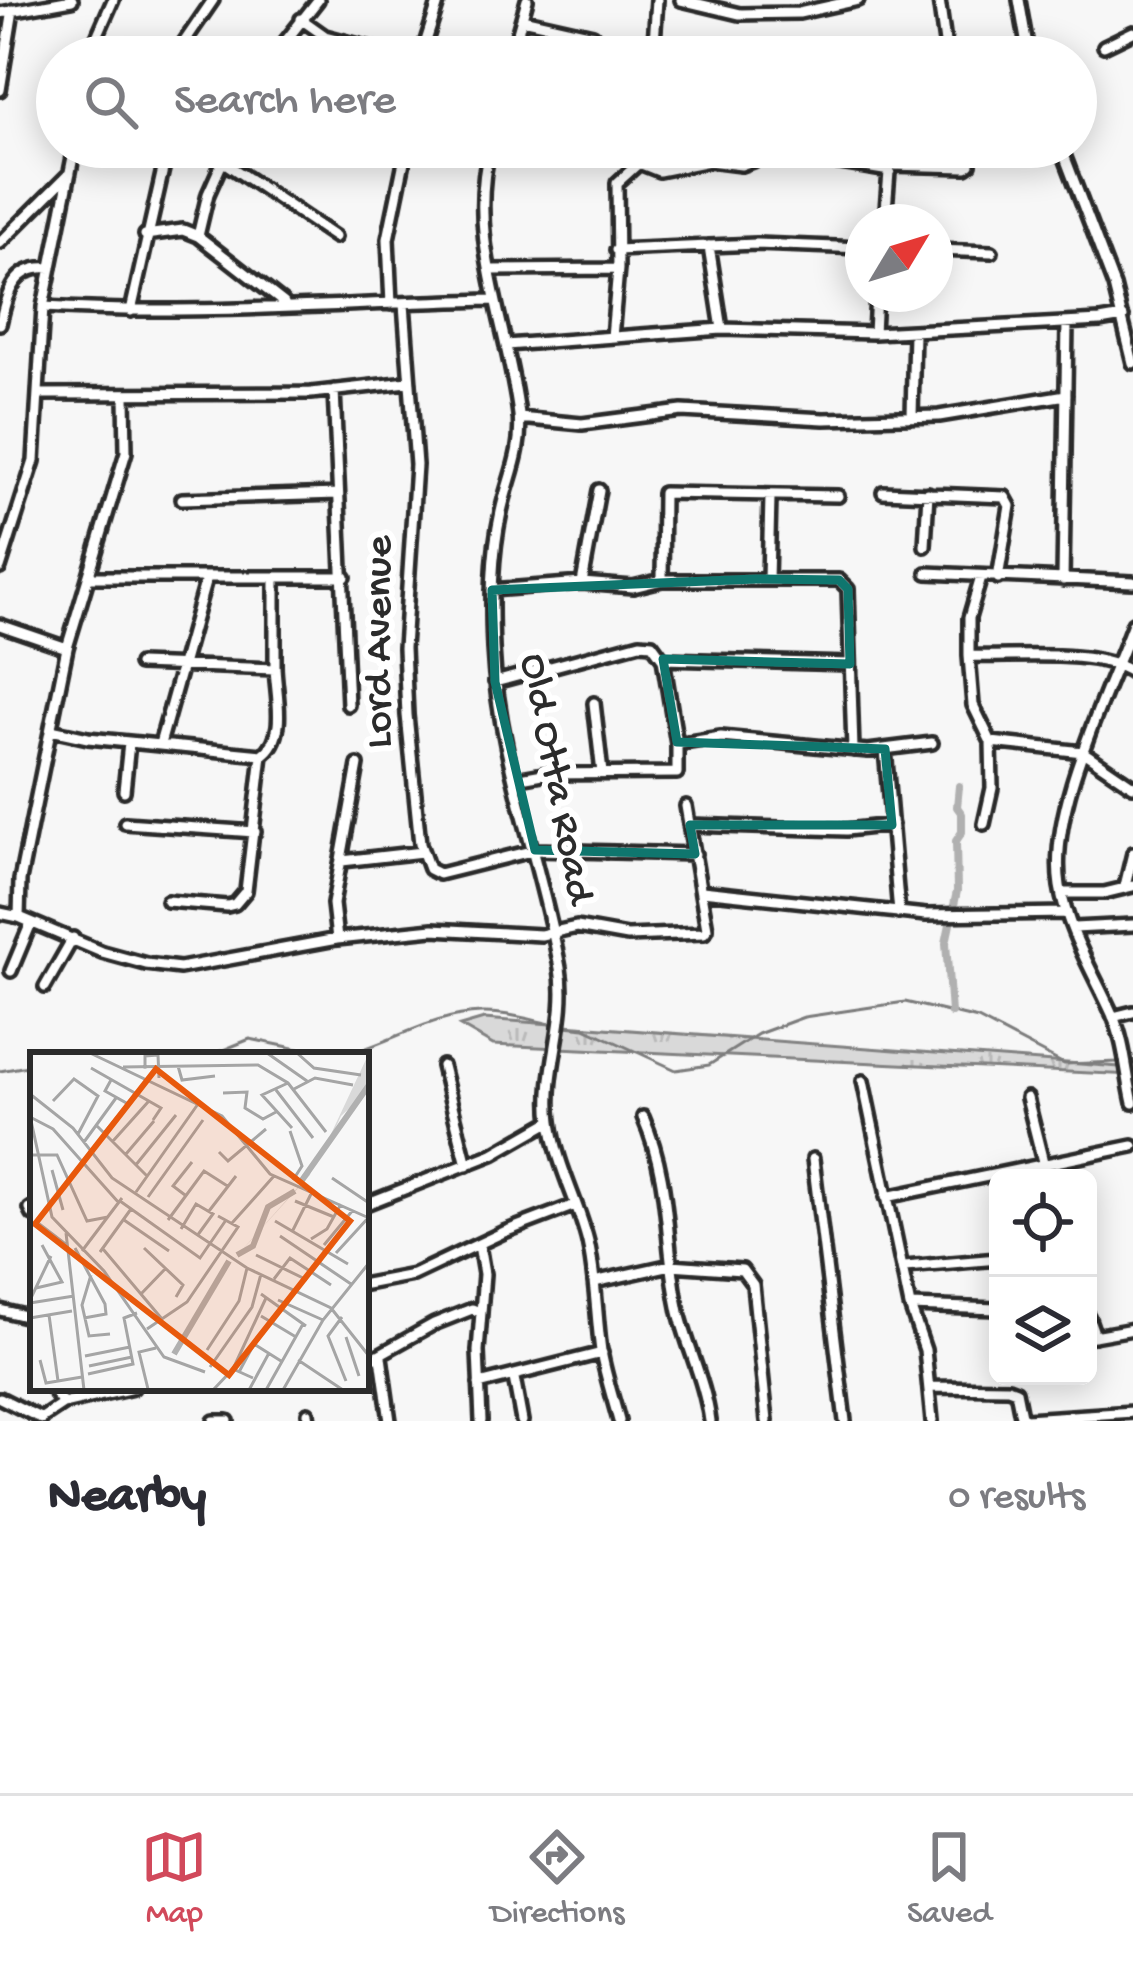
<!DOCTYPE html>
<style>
body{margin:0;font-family:"Gochi Hand",sans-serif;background:#f2f2f3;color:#2b2b33}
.controls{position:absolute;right:36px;bottom:36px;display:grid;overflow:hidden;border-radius:18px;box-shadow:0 6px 30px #0003}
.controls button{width:108px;height:108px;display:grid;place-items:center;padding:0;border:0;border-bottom:3px solid #e1e1e2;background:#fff;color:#2b2b33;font:60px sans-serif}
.compass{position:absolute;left:845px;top:204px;width:108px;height:108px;border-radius:50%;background:#fff;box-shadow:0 6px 30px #0003;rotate:52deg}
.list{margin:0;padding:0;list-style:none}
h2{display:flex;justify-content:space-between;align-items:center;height:156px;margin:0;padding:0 48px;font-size:51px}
h2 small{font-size:39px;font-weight:400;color:#7c7c81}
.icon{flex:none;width:66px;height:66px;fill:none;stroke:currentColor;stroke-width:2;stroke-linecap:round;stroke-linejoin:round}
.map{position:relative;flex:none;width:1133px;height:1421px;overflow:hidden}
.search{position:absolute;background:#fff;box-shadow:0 6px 30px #0003;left:36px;right:36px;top:36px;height:132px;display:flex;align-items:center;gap:30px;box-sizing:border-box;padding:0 42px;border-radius:66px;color:#7c7c81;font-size:45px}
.sheet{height:372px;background:#fff}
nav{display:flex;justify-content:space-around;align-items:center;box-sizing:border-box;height:168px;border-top:3px solid #e1e1e2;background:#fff;font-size:33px;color:#7c7c81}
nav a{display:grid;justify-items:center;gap:6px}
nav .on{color:#d1495b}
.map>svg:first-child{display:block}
.grass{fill:url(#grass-tufts);stroke:#828282;stroke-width:3}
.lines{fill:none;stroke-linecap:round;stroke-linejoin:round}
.stream{stroke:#7b7b7b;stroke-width:3}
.canal{stroke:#b0b0b0;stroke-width:8}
.minor-casing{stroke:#2b2b2b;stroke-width:18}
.minor{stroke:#fff;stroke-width:9}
.marked{fill:none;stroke:#0f766e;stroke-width:9;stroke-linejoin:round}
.labels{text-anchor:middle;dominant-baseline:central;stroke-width:12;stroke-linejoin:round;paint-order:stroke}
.street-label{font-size:42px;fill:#2b2b2b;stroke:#fff}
.inset-river{fill:none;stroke:#b0b0b0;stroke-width:6}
.inset-road{fill:none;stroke:#a5a5a5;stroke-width:3}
.view{fill:#e8590c;fill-opacity:0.15;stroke:#e8590c;stroke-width:6}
.inset-edge{fill:none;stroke:#2b2b2b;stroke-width:6}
</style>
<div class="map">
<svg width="1133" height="1421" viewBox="0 0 1133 1421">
<defs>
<pattern id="grass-tufts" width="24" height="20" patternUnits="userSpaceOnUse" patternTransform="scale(3)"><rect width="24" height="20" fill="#d9d9d9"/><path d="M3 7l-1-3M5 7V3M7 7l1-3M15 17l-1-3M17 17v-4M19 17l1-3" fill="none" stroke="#bababa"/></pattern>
</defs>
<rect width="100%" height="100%" fill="#f7f7f7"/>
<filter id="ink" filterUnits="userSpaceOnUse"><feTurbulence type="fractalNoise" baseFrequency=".00833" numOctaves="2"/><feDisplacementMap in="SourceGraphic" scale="24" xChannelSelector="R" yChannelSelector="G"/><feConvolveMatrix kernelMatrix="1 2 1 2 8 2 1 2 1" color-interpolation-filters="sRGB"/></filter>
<g filter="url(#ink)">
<path class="grass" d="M484 1019 1133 1068V1075L493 1045 460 1026Z"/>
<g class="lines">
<path class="stream" d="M565 1026 585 1028 676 1070 709 1065 758 1034 804 1017 905 1002 978 1019 1064 1064 1119 1062
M211 1055 250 1039 328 1055
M345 1055C390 1043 433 1014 481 1013 506 1012 531 1020 556 1025
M0 1071 33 1065"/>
<path class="canal" d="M951 1013 946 943 957 891 956 841 962 832V814L957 807 959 786"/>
<defs>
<path id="minor" d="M681 0 740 14 799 13 858 0
M939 0 947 57
M1019 0 1029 57
M0 13 72 0
M301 19 325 36 405 57
M522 19 593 35
M1104 46 1133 32
M89 49 107 57
M653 55 674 57
M88 57 113 0
M174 57 213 0
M273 57 318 0
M421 57 439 0
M511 57 527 0
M653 57 657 0
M0 90 13 10
M229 147 208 194 198 236 284 303
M368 147 407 153
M490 147C466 238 508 325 519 415 523 452 508 478 501 512 491 557 491 603 493 648 498 757 541 861 560 968 569 1020 544 1069 551 1121 556 1164 578 1201 588 1242 596 1278 596 1315 601 1351 605 1374 613 1398 619 1421
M1061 147 1114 286 1133 363
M222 161 335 237
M639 163 659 171 709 161 741 165 772 154H786L890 171
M890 165 966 167 970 164 969 147
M885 222 891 147
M145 235 183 230 198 236
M0 243 70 173
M709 246 722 329
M616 250 756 244 863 248
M935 250 992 252
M490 270 618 269
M391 304 388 239 407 147
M404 304 416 465 404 648 407 715 420 844 429 869 439 874 535 850 695 854
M43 307C193 316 343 303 493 300
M131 311 168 147
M0 324C7 293 14 264 51 268
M874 333 876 294
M612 337 618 269 617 183 639 163 641 147
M506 345 722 329 874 333 1100 321 1123 317
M334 390 348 705
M38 394 311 393 408 382
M912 416 914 332
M519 418 582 424 682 411 824 419 939 416 1066 395
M883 492 1005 497 1010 506 998 578
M182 499 338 494
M925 546 928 493
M0 568 34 461 43 307 75 147
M927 573 1133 582
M89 577H345
M981 577 969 618V656C1014 658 1097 648 1133 673
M662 580 663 493 838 496
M768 580 770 497
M1063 580 1067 323
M582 583 599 490
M492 590 582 583 633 587 662 580H839L848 589 853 750
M1133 623C1107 695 1048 809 1060 886 1067 930 1094 974 1112 1014 1125 1042 1126 1073 1133 1103
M0 625 67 648
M969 656 973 705 991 742 992 788 984 824
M663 659 850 664
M139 664 275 669
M495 682 640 643 652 644 663 659 677 744V773L543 774 515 779
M594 703 602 773
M51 730 88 738 262 755
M991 742 1083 752 1133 786
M160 744 206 579
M677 744 721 737 868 751 932 743
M885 749 899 913
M124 791 129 743
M125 823 255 832
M690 825 846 830 892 825
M342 861 422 852
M1125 886 1133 853
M702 891 926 915 1067 913
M1062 893H1104L1133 886
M167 901 227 906 235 904 246 891 262 755C289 737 275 692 275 665 275 636 275 608 275 579
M0 913 19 917 102 952 146 964 180 968 337 939 433 929 541 935 577 927 627 936 704 933 707 929 686 806
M19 917 20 880 67 648 126 452 125 396
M1074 928 1133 925
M337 939 333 904 358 765
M11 971 31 923
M45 987 73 938
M1113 1017 1133 1012
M442 1066 467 1165
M863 1081 910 1306 925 1350 932 1421
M1027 1098 1047 1178
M643 1117C672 1183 664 1243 679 1312 688 1349 705 1382 710 1421
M813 1159 845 1421
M886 1197 1133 1146
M366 1204 493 1154 551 1121
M30 1209 33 1215
M479 1245 484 1274 478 1351 481 1421
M905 1267 998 1259
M594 1282 671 1265 742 1270 753 1285 767 1421
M366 1284 413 1275 504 1232 575 1205
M910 1306 998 1309
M0 1310 33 1318
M1088 1316 1095 1336
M1088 1337 1133 1329
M381 1357 390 1421
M366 1362 434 1324 472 1309 480 1312
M514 1378 522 1421
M479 1384 602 1353
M930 1387 1008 1388 1016 1391 1021 1416 1026 1419 1133 1412
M51 1388 63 1404
M0 1398 42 1419
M308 1413 309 1421
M42 1418 63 1404 133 1388
M214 1421H228"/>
</defs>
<use href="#minor" class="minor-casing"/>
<use href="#minor" class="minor"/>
</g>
</g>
<path class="marked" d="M756 579 839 580 848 589 850 664 663 659 677 742 885 749 892 825H690L695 854 535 850 495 682 492 590Z"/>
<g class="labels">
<g class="street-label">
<text transform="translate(381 642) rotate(-90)">Lord Avenue</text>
<text transform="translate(554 779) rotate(79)">Old Otta Road</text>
</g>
</g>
<g transform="translate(30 1052)">
<rect width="339" height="339" fill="#f7f7f7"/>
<path d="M339 1V38L311 64 294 101 282 113 280 123 194 218 277 125 281 112 293 99Z" fill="#d9d9d9"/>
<path class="inset-river" d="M270 131 339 33M207 203 223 194 238 155 265 139M144 302 199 209"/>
<path class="inset-road" d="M60 1 192 64 240 122 339 166M237 1 277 29M267 1 284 16 331 23M148 14 152 28 185 24M93 15 228 13 258 31 296 80M61 16 131 56 123 68M115 17V4L128 3 129 26M258 31 232 43 262 76M264 37 285 26 323 33M246 38 283 86M193 41 217 40 215 56 233 67 246 60M0 42 43 76 82 126 217 216 301 256 339 304M23 49 44 27 68 44 48 82M0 64 22 165 74 219 134 305 175 320M0 65 23 77 89 151M67 74 117 124M260 79 272 114 263 128M74 81 98 52 75 39 81 28M83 89 118 50M54 90 86 46M189 100 198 109 236 77M96 102 124 69M0 103H27L57 169 78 165M105 114 146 63M22 118 33 158M302 126 339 151M106 140 168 52M155 143 143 134 162 110M118 145 173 68M90 149 170 206 196 168M265 149 304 165M179 159 206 124M94 168 139 199M138 168 174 119 199 135M245 169 318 212M8 171 38 194M202 171 244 124M151 177 166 152 183 162 167 184M263 178 283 138M36 181 54 338M250 184 321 232M281 187 297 177 311 152M294 193 323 158M45 196 75 252 76 262 54 266M114 196 153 233 146 245M73 197 132 267M52 199 92 146M70 200 101 157M306 201 339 165M226 203 277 228M61 223 52 253 59 284 80 282M244 227 260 206 301 233M6 236 32 230 12 193M231 242 276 274M110 243 136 216M0 248 21 204M248 248 293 268M0 251 44 244M19 263 28 329M231 264 266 285M312 265 298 284 316 329M0 266 42 259M117 277 157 250 208 175 188 164M316 285 329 324M177 298 209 249 217 216M55 304 100 295M10 308 16 331 52 325M268 308 313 338M59 314 102 305M180 315 222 255 231 222M203 317 236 246M209 320 224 292 251 309M58 322 103 312 94 266 107 261M118 337 109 300 126 296M183 338 203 317 223 326M219 338 239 301M236 338 273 272M253 338 293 268 339 211"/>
<path class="view" d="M126 17 320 169 199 323 5 172Z"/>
<rect width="339" height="339" class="inset-edge"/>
</g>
</svg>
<div class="controls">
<button><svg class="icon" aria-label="locate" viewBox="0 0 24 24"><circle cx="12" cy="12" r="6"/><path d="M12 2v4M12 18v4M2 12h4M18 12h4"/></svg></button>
<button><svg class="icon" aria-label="layers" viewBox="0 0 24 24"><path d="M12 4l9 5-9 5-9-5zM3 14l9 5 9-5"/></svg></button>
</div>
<svg class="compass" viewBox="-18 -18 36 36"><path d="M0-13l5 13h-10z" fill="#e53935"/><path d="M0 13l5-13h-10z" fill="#7c7c81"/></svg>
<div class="search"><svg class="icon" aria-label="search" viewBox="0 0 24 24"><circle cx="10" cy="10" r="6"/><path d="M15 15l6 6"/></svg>Search here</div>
</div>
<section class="sheet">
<h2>Nearby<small>0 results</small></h2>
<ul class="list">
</ul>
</section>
<nav>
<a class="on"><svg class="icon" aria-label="map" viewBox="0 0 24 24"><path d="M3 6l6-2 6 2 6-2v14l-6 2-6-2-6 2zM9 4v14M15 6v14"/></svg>Map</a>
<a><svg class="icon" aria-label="directions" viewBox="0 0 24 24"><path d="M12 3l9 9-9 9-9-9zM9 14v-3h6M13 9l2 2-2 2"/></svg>Directions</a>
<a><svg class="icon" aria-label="saved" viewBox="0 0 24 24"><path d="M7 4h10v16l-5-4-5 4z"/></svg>Saved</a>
</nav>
